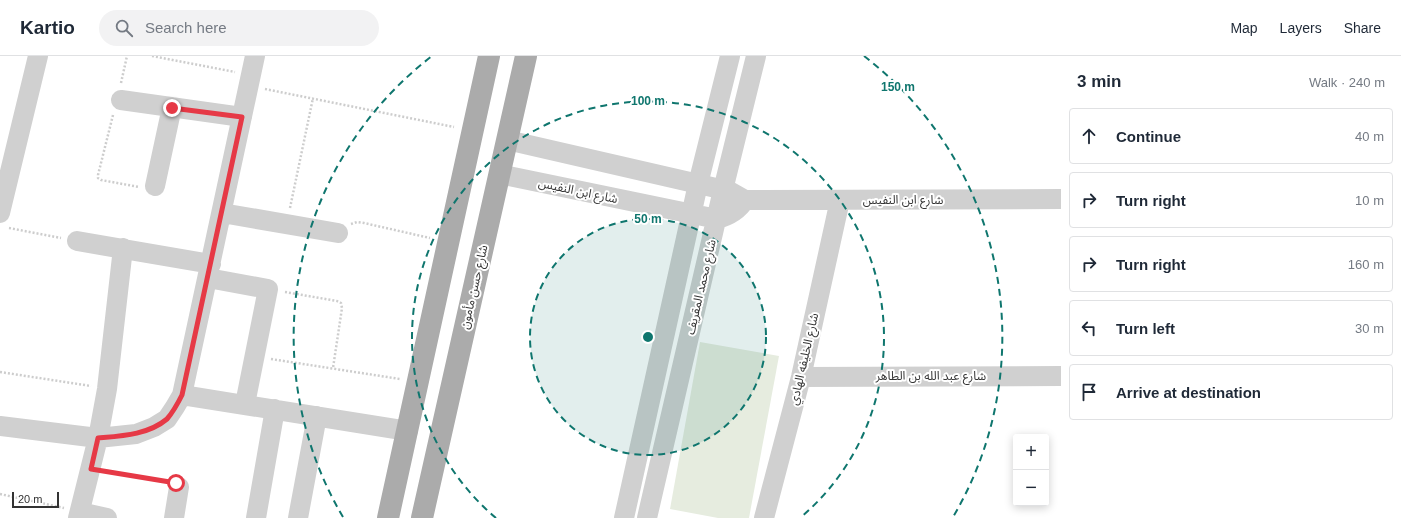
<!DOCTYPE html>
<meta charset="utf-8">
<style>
body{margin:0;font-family:Arial,"Noto Sans Arabic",sans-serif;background:#f2f2f3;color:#1f2937}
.controls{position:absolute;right:12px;bottom:12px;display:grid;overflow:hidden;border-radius:4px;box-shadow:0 2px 10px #0003}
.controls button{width:36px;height:36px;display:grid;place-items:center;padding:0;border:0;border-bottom:1px solid #e0e1e3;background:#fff;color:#1f2937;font:20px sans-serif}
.scale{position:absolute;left:12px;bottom:10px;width:47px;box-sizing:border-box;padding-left:4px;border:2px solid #333;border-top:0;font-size:11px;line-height:14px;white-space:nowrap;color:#333;-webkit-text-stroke:3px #fff;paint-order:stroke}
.stop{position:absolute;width:12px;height:12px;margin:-9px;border:3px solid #e63946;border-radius:50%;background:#fff}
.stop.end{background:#e63946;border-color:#fff;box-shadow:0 1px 4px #0008}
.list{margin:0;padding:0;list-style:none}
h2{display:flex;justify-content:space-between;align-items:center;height:52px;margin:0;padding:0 16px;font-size:17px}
h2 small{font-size:13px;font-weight:400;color:#747a83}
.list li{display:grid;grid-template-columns:26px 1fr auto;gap:12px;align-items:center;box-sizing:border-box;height:56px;margin:0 8px 8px;padding:0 8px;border:1px solid #e0e1e3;border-radius:4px}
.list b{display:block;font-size:15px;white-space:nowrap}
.list em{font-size:13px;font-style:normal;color:#747a83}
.icon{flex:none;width:22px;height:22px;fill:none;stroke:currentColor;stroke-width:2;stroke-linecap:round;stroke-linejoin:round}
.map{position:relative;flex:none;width:1061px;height:462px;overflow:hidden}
header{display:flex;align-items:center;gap:24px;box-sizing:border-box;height:56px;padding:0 20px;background:#fff;border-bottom:1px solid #e0e1e3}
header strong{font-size:19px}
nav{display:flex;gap:22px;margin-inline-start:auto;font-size:14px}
.search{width:280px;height:36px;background:#f2f2f3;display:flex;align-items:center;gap:10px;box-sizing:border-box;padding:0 14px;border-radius:22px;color:#747a83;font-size:15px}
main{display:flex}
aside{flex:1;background:#fff}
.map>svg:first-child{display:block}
.green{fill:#e6ecdf}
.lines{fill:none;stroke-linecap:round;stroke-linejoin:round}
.path{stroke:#cdcdcd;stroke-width:2.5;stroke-dasharray:2 2;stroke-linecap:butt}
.minor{stroke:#d0d0d0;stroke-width:20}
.major{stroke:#ababab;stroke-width:22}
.route{stroke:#e63946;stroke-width:5}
.ring{fill:none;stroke:#0f766e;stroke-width:2;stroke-dasharray:7 5}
.labels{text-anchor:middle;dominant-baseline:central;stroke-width:4;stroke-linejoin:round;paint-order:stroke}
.street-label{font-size:12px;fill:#333;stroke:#fff}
.centre{fill:#0f766e;stroke:#fff;stroke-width:2}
.ring-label{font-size:12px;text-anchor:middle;font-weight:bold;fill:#0f766e;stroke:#fff;stroke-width:4;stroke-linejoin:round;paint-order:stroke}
</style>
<header>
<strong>Kartio</strong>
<div class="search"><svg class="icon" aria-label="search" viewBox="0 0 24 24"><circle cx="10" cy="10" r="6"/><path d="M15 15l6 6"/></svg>Search here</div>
<nav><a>Map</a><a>Layers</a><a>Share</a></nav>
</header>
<main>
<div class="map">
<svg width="1061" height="462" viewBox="0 0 1061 462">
<rect width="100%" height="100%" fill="#fff"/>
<path class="green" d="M700 286 779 300 749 462H718L670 453Z"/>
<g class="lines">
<path class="path" d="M152 0 235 16
M121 27 127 0
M265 33 454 71
M113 59 98 119V122L101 124 139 131
M290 152 313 42
M351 168 357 166 364 167 430 182
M9 172 61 182
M285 236 337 245 341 247 342 252 333 312
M271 303 400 323
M0 316 91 330
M107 416 163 425
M0 438 64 452"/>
<path class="minor" d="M121 44 242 61
M507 84 729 135 745 144 1061 143
M499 118 717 163C729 160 738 155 745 144
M155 130 172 51
M0 157 38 0
M222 157 338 177
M77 185 211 208
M208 222 268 233 245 348
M801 321 1061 320
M182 339 408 375
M0 370 98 382 136 378 154 371 167 363 175 351 182 339 255 0
M80 456 107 462
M78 462 98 382 107 333 123 192
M174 462 179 431
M256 462 275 353
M298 462 317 360
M624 462 698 128 730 0
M647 462 723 134 756 0
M764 462 801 321 840 144"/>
<path class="major" d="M388 462 489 0
M422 462 526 0"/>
</g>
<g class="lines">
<path class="route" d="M172 52 242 61 182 339C178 347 173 356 167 363 148 379 121 380 98 382L91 413 176 427"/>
</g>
<circle cx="648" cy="281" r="118" fill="#0f766e" fill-opacity=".12"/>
<g class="ring">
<circle cx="648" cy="281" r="118"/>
<path d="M496 462A236 236 0 1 1 800 462"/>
<path d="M343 461A354 354 0 0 1 432 0M864 0A354 354 0 0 1 953 461"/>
</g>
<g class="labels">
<g class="street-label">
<text transform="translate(578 135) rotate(12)">شارع ابن النفيس</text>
<text x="903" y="144">شارع ابن النفيس</text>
<text transform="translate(474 231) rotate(-77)">شارع حسن مأمون</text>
<text transform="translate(701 231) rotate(-77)">شارع محمد المقريف</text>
<text transform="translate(804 303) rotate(-77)">شارع الخليفه الهادي</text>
<text x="931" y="320">شارع عبد الله بن الطاهر</text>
</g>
</g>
<circle cx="648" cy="281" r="6" class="centre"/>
<g class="ring-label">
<text x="898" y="35">150 m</text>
<text x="648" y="49">100 m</text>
<text x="648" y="167">50 m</text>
</g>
</svg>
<div class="controls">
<button>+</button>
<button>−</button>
</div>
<div class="scale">20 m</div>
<div class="stop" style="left:176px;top:427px"></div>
<div class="stop end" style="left:172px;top:52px"></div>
</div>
<aside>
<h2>3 min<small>Walk · 240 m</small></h2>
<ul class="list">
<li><svg class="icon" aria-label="ahead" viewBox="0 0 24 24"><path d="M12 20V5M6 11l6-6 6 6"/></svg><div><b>Continue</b></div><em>40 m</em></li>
<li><svg class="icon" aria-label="right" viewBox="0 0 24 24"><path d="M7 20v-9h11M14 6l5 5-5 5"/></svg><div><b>Turn right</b></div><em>10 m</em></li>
<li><svg class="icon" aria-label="right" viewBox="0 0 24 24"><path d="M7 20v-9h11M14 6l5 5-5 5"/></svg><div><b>Turn right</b></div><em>160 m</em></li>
<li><svg class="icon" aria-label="left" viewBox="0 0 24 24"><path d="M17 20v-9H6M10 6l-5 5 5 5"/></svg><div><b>Turn left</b></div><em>30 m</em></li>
<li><svg class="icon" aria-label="arrive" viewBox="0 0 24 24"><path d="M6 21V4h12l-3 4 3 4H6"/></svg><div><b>Arrive at destination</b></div></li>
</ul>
</aside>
</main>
